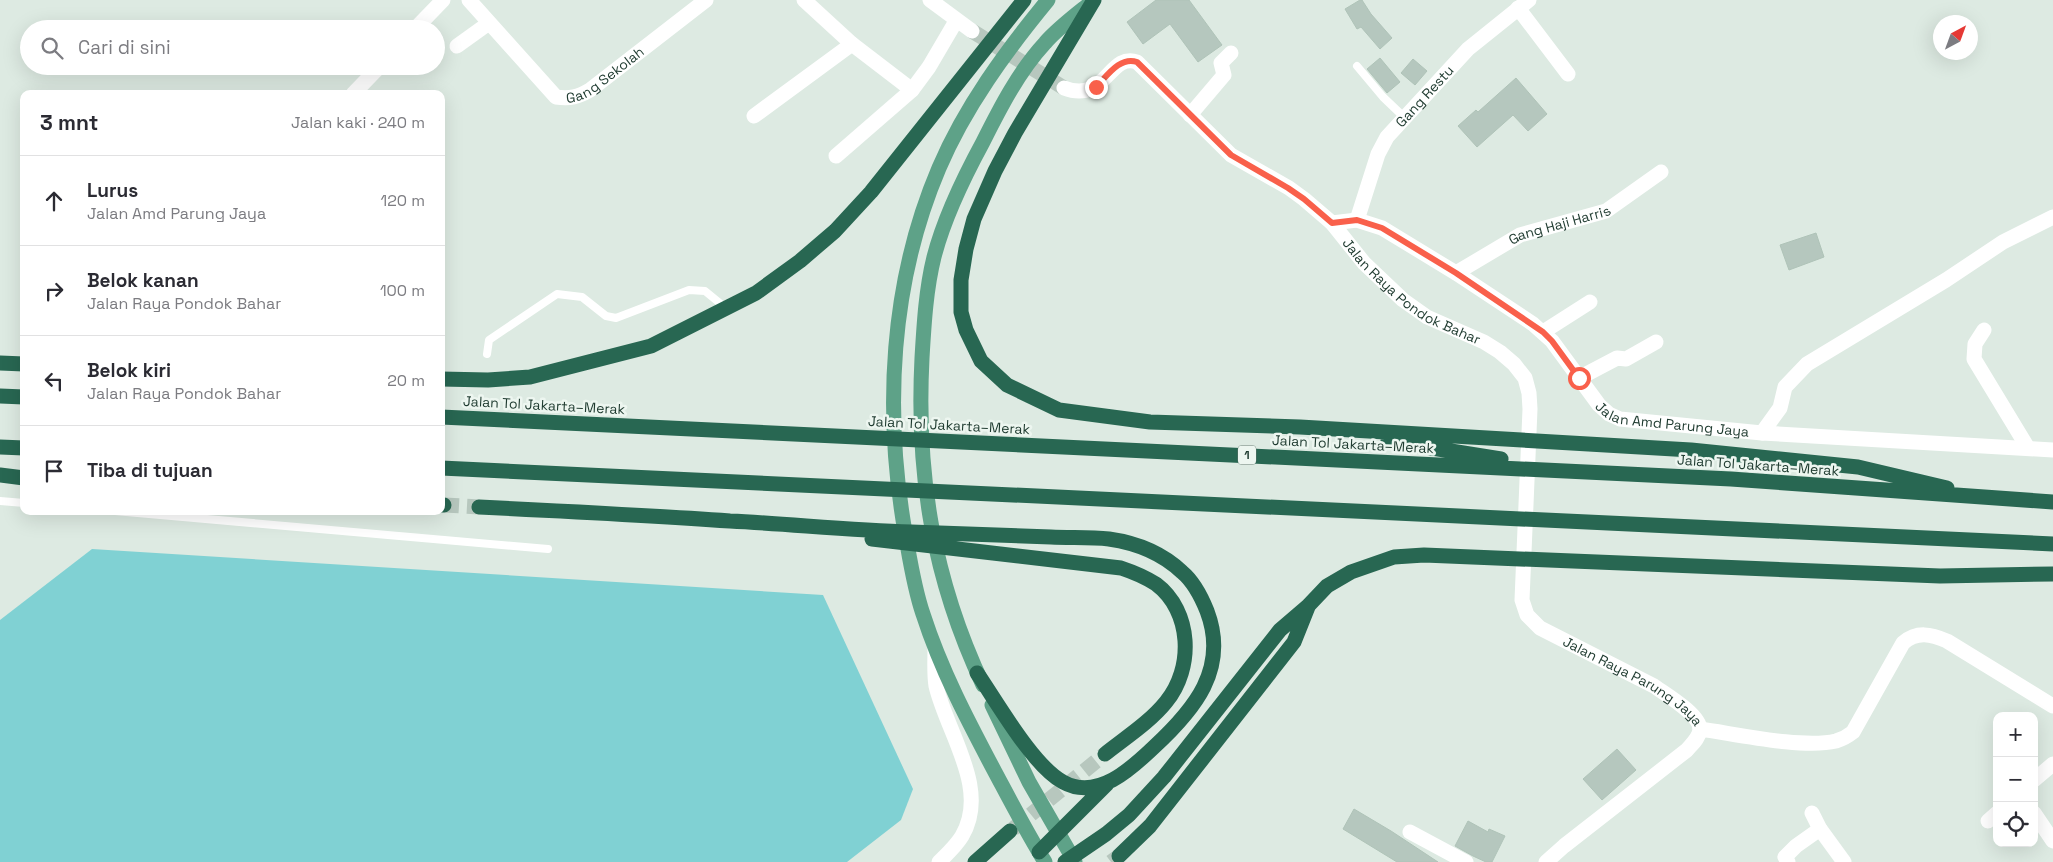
<!DOCTYPE html>
<html lang="id">
<meta charset="utf-8">
<style>
body{margin:0;font-family:"Space Grotesk",sans-serif;background:#f2f2f3;color:#2b2b33}
.controls{position:absolute;right:15px;bottom:15px;display:grid;overflow:hidden;border-radius:10px;box-shadow:0 5px 20px #0002}
.controls button{width:45px;height:45px;display:grid;place-items:center;padding:0;border:0;border-bottom:1px solid #e1e1e2;background:#fff;color:#2b2b33;font:25px sans-serif}
.compass{position:absolute;left:1933px;top:15px;width:45px;height:45px;border-radius:50%;background:#fff;box-shadow:0 5px 20px #0002;rotate:41deg}
.stop{position:absolute;width:15px;height:15px;margin:-11px;border:4px solid #f9604b;border-radius:50%;background:#fff}
.stop.end{background:#f9604b;border-color:#fff;box-shadow:0 1px 5px #0008}
.list{margin:0;padding:0;list-style:none}
h2{display:flex;justify-content:space-between;align-items:center;height:65px;margin:0;padding:0 20px;font-size:21px}
h2 small{font-size:16px;font-weight:400;color:#7c7c81}
.list li{display:grid;grid-template-columns:32px 1fr auto;gap:15px;align-items:center;box-sizing:border-box;height:90px;padding:0 20px;border-top:1px solid #e1e1e2}
.list b{display:block;font-size:19px;white-space:nowrap}
.list p{margin:0;font-size:16px;white-space:nowrap;color:#7c7c81}
.list em{font-size:16px;font-style:normal;color:#7c7c81}
.icon{flex:none;width:28px;height:28px;fill:none;stroke:currentColor;stroke-width:2;stroke-linecap:round;stroke-linejoin:round}
.map{position:relative;flex:none;width:2053px;height:862px;overflow:hidden}
.search{position:absolute;background:#fff;box-shadow:0 5px 20px #0002;left:20px;top:20px;width:425px;height:55px;display:flex;align-items:center;gap:12px;box-sizing:border-box;padding:0 18px;border-radius:28px;color:#7c7c81;font-size:19px}
.panel{position:absolute;background:#fff;box-shadow:0 5px 20px #0002;left:20px;top:90px;width:425px;height:425px;border-radius:10px}
.map>svg:first-child{display:block}
.water{fill:#80d1d3}
.building{fill:#b5c7be;stroke:#afc3b8}
.lines{fill:none;stroke-linecap:round;stroke-linejoin:round}
.secondary-tunnel{stroke:#b7c7be;stroke-width:15;stroke-dasharray:15 8;stroke-linecap:butt}
.highway-tunnel{stroke:#b7c7be;stroke-width:15;stroke-dasharray:15 8;stroke-linecap:butt}
.lane{stroke:#fff;stroke-width:8}
.street{stroke:#fff;stroke-width:15}
.secondary{stroke:#fff;stroke-width:15}
.primary{stroke:#5ea288;stroke-width:15}
.highway{stroke:#286752;stroke-width:15}
.route{stroke:#f9604b;stroke-width:6}
.labels{text-anchor:middle;dominant-baseline:central;stroke-width:5;stroke-linejoin:round;paint-order:stroke}
.shield{fill:#edf6f0;stroke:#5c7269;stroke-width:1}
.shield-label{font-size:12px;font-weight:bold;fill:#1e3a2f}
.street-label{font-size:14px;fill:#1e3a2f;stroke:#edf6f0}
</style>
<div class="map">
<svg width="2053" height="862" viewBox="0 0 2053 862">
<rect width="100%" height="100%" fill="#ddeae2"/>
<path class="water" d="M92 549 823 595 913 789 901 820 847 862H0V620Z"/>
<path class="building" d="M1156 0H1189L1222 45 1198 62 1170 24 1143 44 1127 22Z
M1360 0H1362L1371 14 1392 38 1380 49 1361 27 1357 29 1345 9Z
M1380 58 1400 82 1387 93 1367 69Z
M1413 59 1427 71 1415 85 1401 73Z
M1516 78 1547 114 1528 131 1513 115 1477 147 1458 126 1476 110 1478 112Z
M1816 233 1824 257 1789 270 1780 245Z
M1617 749 1636 770 1602 800 1583 779Z
M1354 809 1391 831 1438 862H1397L1343 829Z
M1468 821 1488 832 1489 829 1505 836 1492 862H1486L1473 856 1455 846Z"/>
<g class="lines">
<path class="secondary-tunnel" d="M972 31 1064 88"/>
<path class="highway-tunnel" d="M444 505 479 507
M1013 829 1105 754
M1111 862 1119 856"/>
<path class="lane" d="M1357 66 1383 97 1405 118
M487 354 489 340 557 294 582 297 606 316 616 318 689 290 705 291 727 309
M0 501 24 503
M115 511 548 549"/>
<g class="street">
<path id="s1" d="M469 0 556 97C570 99 578 97 590 90L706 0"/>
<path d="M804 0 852 44 912 90"/>
<path d="M1518 8 1568 74"/>
<path d="M415 29 443 0"/>
<path d="M457 46 489 23"/>
<path d="M353 94 380 66"/>
<path d="M1190 115 1224 75 1221 63 1231 53"/>
<path d="M754 116 852 44"/>
<path d="M836 156 912 90 929 67 956 21"/>
<path id="s2" d="M1357 220 1378 154 1387 137 1468 49 1529 0"/>
<path id="s3" d="M1332 223 1357 220 1382 228 1456 273 1533 324 1552 341 1599 405 1609 414 1620 419 1762 433 2053 450"/>
<path id="s4" d="M1456 273 1520 235 1606 211 1661 172"/>
<path d="M1984 330 1975 344 1974 359 2028 448"/>
<path d="M1543 332 1590 302"/>
<path d="M1579 378 1617 358 1626 359 1656 342"/>
<path d="M1762 433 1780 408 1785 387 1807 364 1946 280 2003 242 2053 217"/>
<path d="M1700 729C1736 734 1803 749 1836 741 1843 739 1848 736 1853 732L1903 643C1917 631 1931 634 1947 641L2053 706"/>
<path d="M2034 780 2053 764"/>
<path d="M1812 813 1820 829 1844 862"/>
<path d="M2034 813 2053 841"/>
<path d="M1988 821 1997 813"/>
<path d="M1410 832 1466 862"/>
<path d="M1788 862 1785 857 1796 846 1820 829"/>
</g>
<g class="secondary">
<path d="M930 0 972 31"/>
<path id="s5" d="M1064 88C1106 104 1109 52 1137 62L1231 155 1289 188 1304 199 1332 223 1364 263 1403 300 1427 317 1484 342 1500 352 1514 364 1525 378 1529 393 1530 409 1522 600 1527 615 1540 628 1654 686C1665 694 1701 715 1700 730 1699 738 1692 744 1687 750L1564 846 1546 862"/>
<path d="M935 648C935 660 934 674 936 686 947 733 990 789 962 836 956 846 947 854 939 862"/>
</g>
<path class="primary" d="M983 685C933 579 916 474 922 358 924 324 926 289 934 257 944 218 964 177 983 142 1000 108 1019 71 1045 43 1059 27 1077 14 1093 1
M992 705 1029 782 1075 862
M1045 862C1027 833 1011 802 995 772 968 721 941 670 923 614 914 588 910 560 905 532 884 411 890 283 939 168 965 107 1006 51 1048 0"/>
<path class="highway" d="M1094 0 1015 133 995 171 974 219 966 249 961 280V312L966 330 981 361 1007 385 1059 410 1150 422 1300 427 1691 450 1858 467 1947 488
M0 363 24 364
M441 379 488 380 530 377 651 346 756 293 800 261 835 231 871 192 1024 0
M0 396 24 397
M441 417 1731 479 2053 502
M1388 441 1501 459
M0 447 24 448
M441 468 2053 544
M0 475 24 478
M441 505H444
M479 507C563 511 647 515 730 521 790 524 850 530 911 532 957 534 1004 535 1051 537 1070 538 1090 537 1109 539 1137 543 1162 553 1182 572 1194 582 1201 596 1207 611 1229 669 1194 710 1154 747 1131 769 1097 801 1063 782 1033 766 997 702 977 673
M872 539 1121 568C1133 572 1145 577 1156 584 1192 611 1194 668 1166 702 1150 722 1125 738 1105 754
M1039 852 1107 784
M1119 856 1150 826 1294 642 1308 607
M975 862 1010 831
M1065 862 1106 834 1129 815 1164 777 1280 630 1308 606 1327 586 1351 572 1394 557 1424 555 1940 576 2053 574"/>
</g>
<g class="lines">
<path class="route" d="M1096 87C1107 76 1120 56 1137 62L1231 155 1288 188 1304 199 1332 223 1357 220 1382 228 1456 273 1543 332 1552 341 1579 378"/>
</g>
<g class="labels">
<rect class="shield" x="1238" y="445.5" width="18" height="19" rx="4"/>
<g class="shield-label">
<text x="1247" y="455">1</text>
</g>
<g class="street-label">
<text stroke="none"><textPath href="#s1" startOffset="186">Gang Sekolah</textPath></text>
<text stroke="none"><textPath href="#s2" startOffset="144">Gang Restu</textPath></text>
<text stroke="none"><textPath href="#s4" startOffset="115">Gang Haji Harris</textPath></text>
<text stroke="none"><textPath href="#s5" startOffset="445">Jalan Raya Pondok Bahar</textPath></text>
<text transform="translate(544 405) rotate(3)">Jalan Tol Jakarta–Merak</text>
<text stroke="none"><textPath href="#s3" startOffset="412">Jalan Amd Parung Jaya</textPath></text>
<text transform="translate(949 425) rotate(3)">Jalan Tol Jakarta–Merak</text>
<text transform="translate(1353 444) rotate(3)">Jalan Tol Jakarta–Merak</text>
<text transform="translate(1758 465) rotate(4)">Jalan Tol Jakarta–Merak</text>
<text stroke="none"><textPath href="#s5" startOffset="954">Jalan Raya Parung Jaya</textPath></text>
</g>
</g>
</svg>
<div class="controls">
<button>+</button>
<button>−</button>
<button><svg class="icon" aria-label="locate" viewBox="0 0 24 24"><circle cx="12" cy="12" r="6"/><path d="M12 2v4M12 18v4M2 12h4M18 12h4"/></svg></button>
</div>
<svg class="compass" viewBox="-18 -18 36 36"><path d="M0-13l5 13h-10z" fill="#e53935"/><path d="M0 13l5-13h-10z" fill="#7c7c81"/></svg>
<div class="stop" style="left:1579px;top:378px"></div>
<div class="stop end" style="left:1096px;top:87px"></div>
<div class="search"><svg class="icon" aria-label="search" viewBox="0 0 24 24"><circle cx="10" cy="10" r="6"/><path d="M15 15l6 6"/></svg>Cari di sini</div>
<section class="panel">
<h2>3 mnt<small>Jalan kaki · 240 m</small></h2>
<ul class="list">
<li><svg class="icon" aria-label="ahead" viewBox="0 0 24 24"><path d="M12 20V5M6 11l6-6 6 6"/></svg><div><b>Lurus</b><p>Jalan Amd Parung Jaya</p></div><em>120 m</em></li>
<li><svg class="icon" aria-label="right" viewBox="0 0 24 24"><path d="M7 20v-9h11M14 6l5 5-5 5"/></svg><div><b>Belok kanan</b><p>Jalan Raya Pondok Bahar</p></div><em>100 m</em></li>
<li><svg class="icon" aria-label="left" viewBox="0 0 24 24"><path d="M17 20v-9H6M10 6l-5 5 5 5"/></svg><div><b>Belok kiri</b><p>Jalan Raya Pondok Bahar</p></div><em>20 m</em></li>
<li><svg class="icon" aria-label="arrive" viewBox="0 0 24 24"><path d="M6 21V4h12l-3 4 3 4H6"/></svg><div><b>Tiba di tujuan</b></div></li>
</ul>
</section>
</div>
